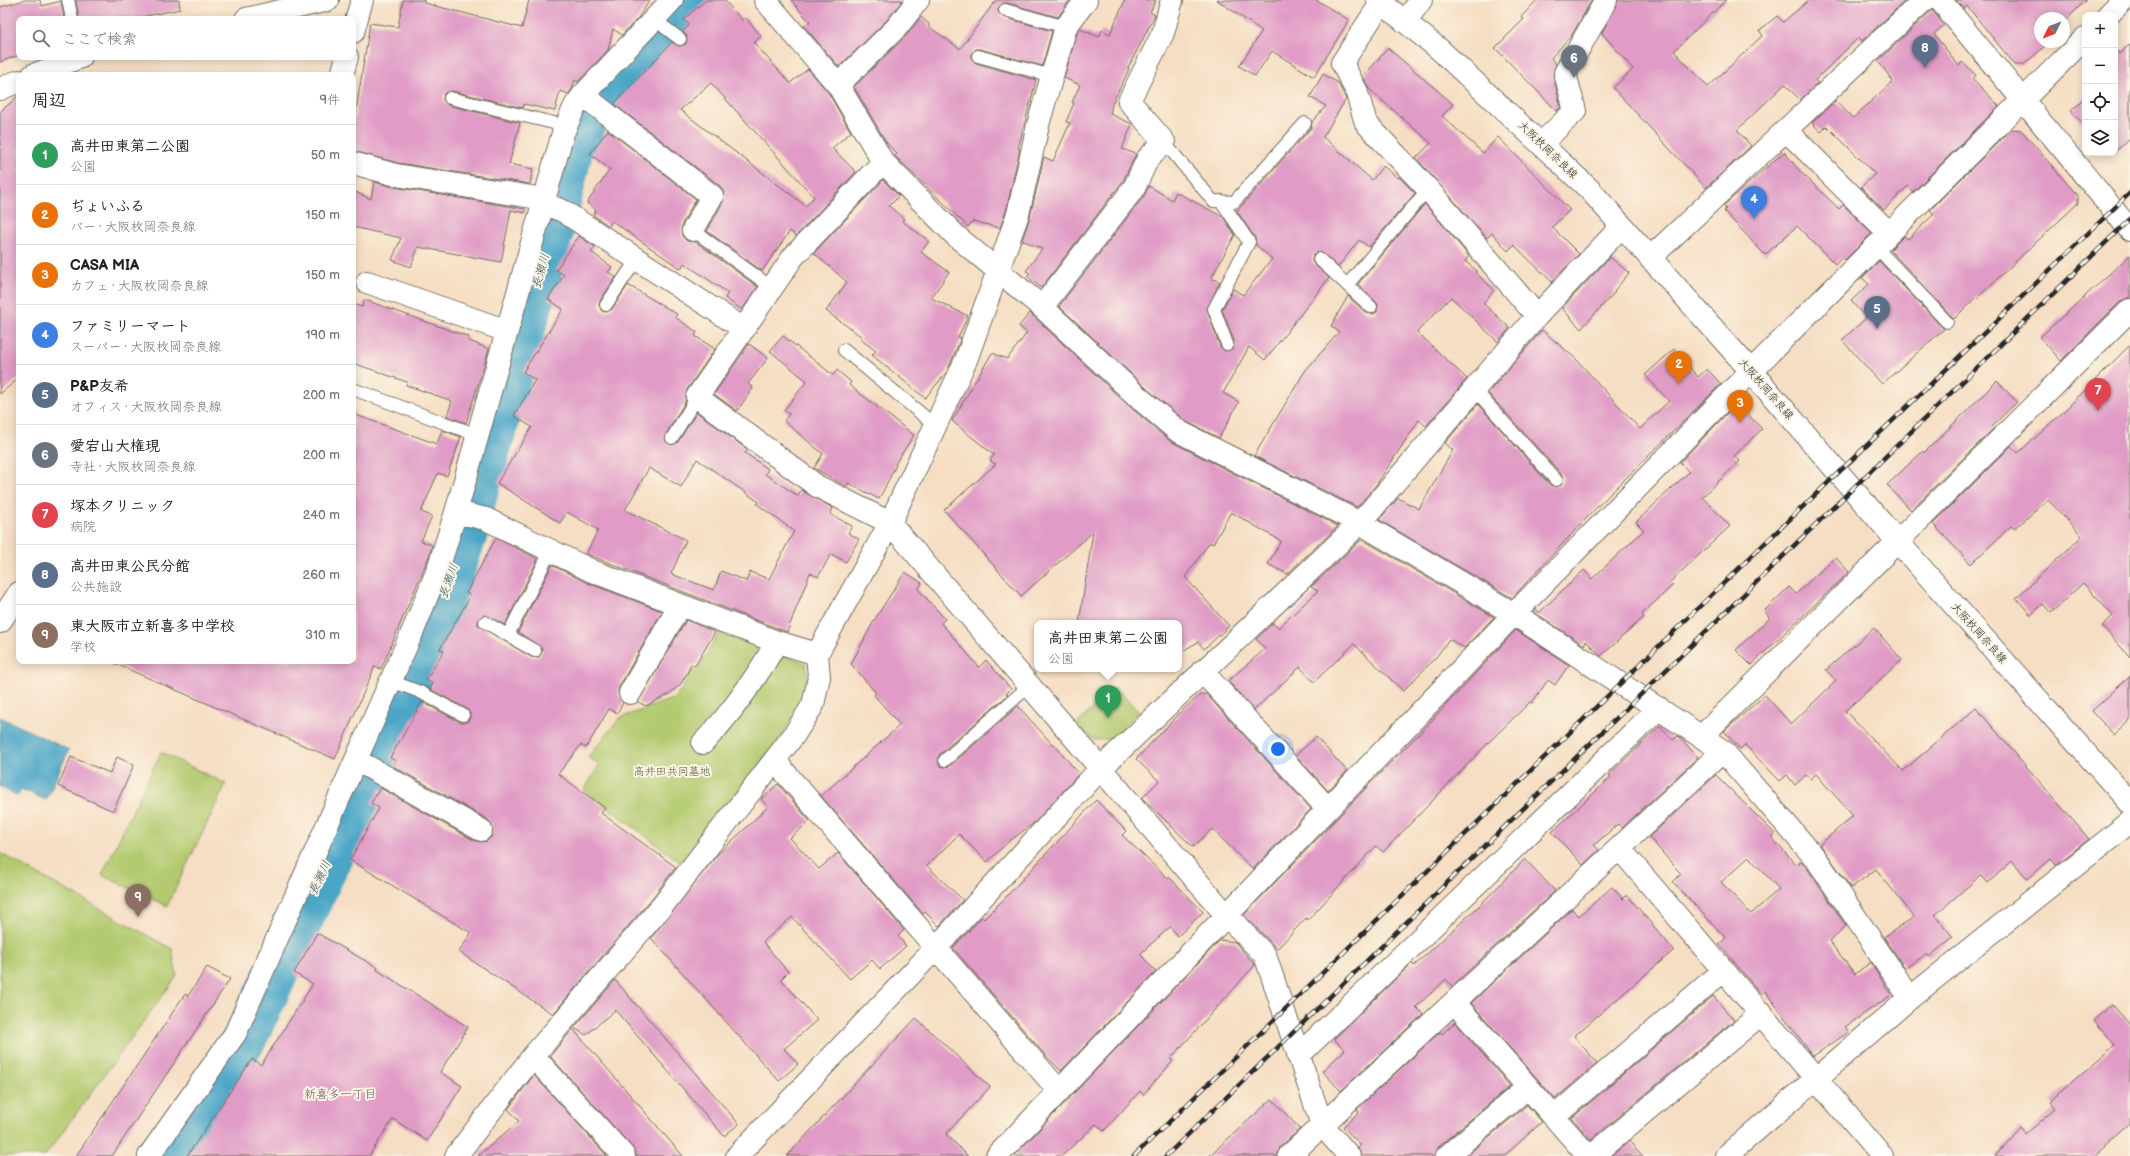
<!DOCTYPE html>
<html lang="ja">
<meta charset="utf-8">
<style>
body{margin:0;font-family:"Balsamiq Sans","Klee One",sans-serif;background:#f6f6f6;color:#202124}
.controls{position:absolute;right:12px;top:12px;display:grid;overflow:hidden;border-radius:8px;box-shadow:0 2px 10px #0003}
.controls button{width:36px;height:36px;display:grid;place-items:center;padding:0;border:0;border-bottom:1px solid #e0e0e0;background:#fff;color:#202124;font:20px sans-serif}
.compass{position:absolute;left:2034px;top:12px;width:36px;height:36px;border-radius:50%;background:#fff;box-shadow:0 2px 10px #0003;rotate:227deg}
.you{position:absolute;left:1278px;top:749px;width:14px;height:14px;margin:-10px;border:3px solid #fff;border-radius:50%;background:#1a73e8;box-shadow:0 0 0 6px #1a73e833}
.badge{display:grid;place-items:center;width:26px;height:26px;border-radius:50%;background:#7c3aed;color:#fff;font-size:13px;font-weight:700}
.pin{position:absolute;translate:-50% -33px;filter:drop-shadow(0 1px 2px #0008)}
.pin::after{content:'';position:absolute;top:21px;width:14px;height:12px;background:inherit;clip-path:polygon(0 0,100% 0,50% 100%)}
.popup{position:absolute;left:1034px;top:620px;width:148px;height:52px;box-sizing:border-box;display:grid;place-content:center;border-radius:8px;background:#fff;filter:drop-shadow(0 1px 3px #0005);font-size:13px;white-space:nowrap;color:#757577}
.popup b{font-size:15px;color:#202124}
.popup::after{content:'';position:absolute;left:50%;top:100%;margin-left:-8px;border:8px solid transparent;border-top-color:#fff}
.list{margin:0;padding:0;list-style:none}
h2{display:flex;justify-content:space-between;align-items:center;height:52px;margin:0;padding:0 16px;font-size:17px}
h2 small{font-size:13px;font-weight:400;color:#757577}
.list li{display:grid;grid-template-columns:26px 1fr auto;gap:12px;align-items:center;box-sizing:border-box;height:60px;padding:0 16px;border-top:1px solid #e0e0e0}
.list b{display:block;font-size:15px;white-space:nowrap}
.list p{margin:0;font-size:13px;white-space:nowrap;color:#757577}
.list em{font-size:13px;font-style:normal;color:#757577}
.icon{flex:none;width:22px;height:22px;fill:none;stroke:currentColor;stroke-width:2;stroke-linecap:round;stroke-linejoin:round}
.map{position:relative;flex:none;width:2130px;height:1156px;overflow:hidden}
.search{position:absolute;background:#fff;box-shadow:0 2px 10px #0003;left:16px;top:16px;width:340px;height:44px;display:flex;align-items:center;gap:10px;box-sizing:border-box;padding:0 14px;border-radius:8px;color:#757577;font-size:15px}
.panel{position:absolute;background:#fff;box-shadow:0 2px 10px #0003;left:16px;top:72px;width:340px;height:592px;border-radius:8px}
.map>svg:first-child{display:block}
.green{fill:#b3ca6f;stroke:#6f7a4d}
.water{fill:#49a6c7;stroke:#3a6879}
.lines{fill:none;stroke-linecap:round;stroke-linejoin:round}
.river{stroke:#49a6c7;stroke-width:44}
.building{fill:#e09bc6;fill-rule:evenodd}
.lane-casing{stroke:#726a60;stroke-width:14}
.street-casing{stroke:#726a60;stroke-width:24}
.secondary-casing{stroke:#726a60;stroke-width:24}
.lane{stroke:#fff;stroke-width:12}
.street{stroke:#fff;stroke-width:22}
.secondary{stroke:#fff;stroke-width:22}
.rail-casing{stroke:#2b2b2b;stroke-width:4.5}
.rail{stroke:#fcf5e5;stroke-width:3;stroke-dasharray:9;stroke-linecap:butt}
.labels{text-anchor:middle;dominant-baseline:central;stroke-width:4;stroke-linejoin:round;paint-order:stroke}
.street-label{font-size:11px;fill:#2b2b2b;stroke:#fcf5e5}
.park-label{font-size:11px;fill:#545b3f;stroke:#fcf5e5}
.water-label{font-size:12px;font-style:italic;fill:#375c69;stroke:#fcf5e5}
.neighbourhood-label{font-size:12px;fill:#6a5261;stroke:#fcf5e5}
</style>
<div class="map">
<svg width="2130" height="1156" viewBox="0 0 2130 1156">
<rect width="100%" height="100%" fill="#fcf5e5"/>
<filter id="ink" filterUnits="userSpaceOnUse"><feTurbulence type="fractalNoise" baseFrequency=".025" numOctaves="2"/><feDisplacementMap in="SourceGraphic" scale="8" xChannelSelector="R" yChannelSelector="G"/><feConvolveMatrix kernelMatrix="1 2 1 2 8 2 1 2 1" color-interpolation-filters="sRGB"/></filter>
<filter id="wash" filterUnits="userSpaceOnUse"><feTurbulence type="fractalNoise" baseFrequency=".012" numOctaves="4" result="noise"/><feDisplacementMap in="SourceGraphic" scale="16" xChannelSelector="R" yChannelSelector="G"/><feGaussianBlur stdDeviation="0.9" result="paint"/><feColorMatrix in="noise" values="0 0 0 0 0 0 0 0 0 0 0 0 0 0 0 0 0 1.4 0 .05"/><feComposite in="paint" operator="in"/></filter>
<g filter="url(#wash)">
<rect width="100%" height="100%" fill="#f5dec3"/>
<path class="green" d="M721 629 805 663 809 678 803 697 783 734 684 865 584 790 599 765 588 757 620 718 672 699 683 688 693 668 698 669Z
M1115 687 1139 712 1112 739 1093 740 1077 724Z
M161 752 226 784 167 906 102 875Z
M0 853 172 949 177 976 45 1156H0Z"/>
<path class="water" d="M0 717 69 750 46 800 21 789 18 796 0 787Z"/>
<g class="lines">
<path class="river" d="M166 1156 209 1096 244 1040 266 995 367 779 438 613 466 533 473 504 552 232 571 151 587 118 601 98 659 41 685 12 692 0"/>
</g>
<g id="blocks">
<path class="building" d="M25 0H40L42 6 61 1 64 19H19V55L0 62V7Z
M76 0H179L180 9 132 19H79Z
M403 0H424V3L522 28 529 0H650L638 18 622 35 613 29 608 50 578 82 575 80 573 87 569 94 560 91 555 111 524 104 523 108 452 91 444 93 443 100 448 105 520 123 509 164 533 169 530 184 399 163 353 151V130L370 23 398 27Z
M706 0H724L743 21 746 18 761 36 754 43 790 83 808 69 828 92 851 132 832 148 856 172 796 236 790 231 762 271 707 231 723 202V191L720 186 614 104 672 42 679 46 686 44 687 36 683 32 689 25 684 19ZM711 83 814 197 806 206 680 110Z
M791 0H901L902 1 888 19 839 67 804 26 810 22Z
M996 0H1070L1058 17 1007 3H1003L998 8V12L1003 17 1052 31 1042 66 980 49H976L971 54V58L976 63 1036 80 1018 149H1020L1006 211 1000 228 973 221 968 227 895 156 897 154 886 142 854 87 906 36 921 17 929 24 928 26 960 49Z
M1125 0H1156L1150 12 1155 15 1128 68 1129 69 1112 104 1110 114 1132 124 1122 149 1136 154 1123 181 1041 288 1027 276 1030 273 1026 271 1042 249 1022 240 1030 217 1044 157 1053 161 1070 123 1066 122 1074 103 1072 102 1080 85 1064 78 1077 33 1080 29 1099 37 1102 30 1110 34Z
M1217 0H1316L1349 20 1314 77 1272 51 1255 76 1239 66 1262 31Z
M1537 0H1592L1571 36 1551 58 1556 64 1553 76 1561 107 1557 111 1495 48 1524 19 1521 17Z
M1618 0H1726L1674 51 1708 87 1763 35 1759 31 1777 16 1783 22 1809 0H1906L1862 41 1859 37 1815 80 1818 83 1800 100 1785 84 1737 130 1751 146 1706 188 1613 88 1633 69 1602 33Z
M1956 0H2086L2064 22V18H2040V42H2050L2023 65H2015L1967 6 1963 9Z
M1932 10 1944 25 1934 34 1959 66 1962 62 1976 75 1973 79 1999 106 1913 192 1908 186 1884 210 1861 187 1875 174 1827 126 1821 132 1812 123 1835 101 1853 118 1893 81 1878 61Z
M2130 44V138L2115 152V49L2120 54Z
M1388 48 1453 104 1442 116 1483 153 1498 137 1570 210 1552 227 1579 254 1552 282 1514 245 1508 251 1492 233 1487 238 1416 158 1431 143 1369 89 1363 77Z
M1323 74 1338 83 1346 99 1323 137 1372 180 1383 166 1398 178 1399 177 1415 193 1369 247 1359 240 1338 267 1321 252 1313 254 1312 261 1314 264 1329 278 1265 360 1249 347 1223 393 1239 402 1219 438 1185 421 1146 388 1059 306 1144 196 1149 186 1172 200 1176 192 1223 217 1235 235 1211 278 1220 282 1207 309 1220 347 1225 351 1232 349 1234 341 1222 310 1233 289 1243 295 1272 259 1256 245 1255 238 1237 211 1311 128 1312 122 1326 106 1310 97Z
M19 95V378L0 394V112Z
M2085 98V126L2071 111Z
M2011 129 2021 130 2078 196V203L1977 298 1976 297 1954 319 1890 250 1904 236 1908 239 1934 214 1930 210Z
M608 130 696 199 682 224V236L687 241 696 242 758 287 742 310 725 298 728 293 684 263 681 269 612 221 609 226 593 215 596 210 587 203 610 169 590 154Z
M1784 152 1801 172 1839 209 1843 205 1872 233 1845 260 1841 257 1835 264 1797 226 1765 255 1724 211 1726 209 1723 206Z
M883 180 899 196 889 206 904 219 902 221 929 241 921 252 949 272 931 298 968 316 958 337 961 338 947 372 925 398 872 355 876 351 860 339 862 337 826 311 847 282 814 253Z
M374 182 394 187 525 209V213L511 210 501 262 418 247 411 267 392 260 401 238 353 227V191L371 199Z
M1425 204 1469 256 1465 261 1477 271 1475 272 1494 290 1483 303 1510 328 1498 342 1451 297 1417 332 1467 379 1426 426 1419 420 1376 485 1357 507 1254 456 1305 371 1339 332 1331 326 1348 296 1366 313 1373 314 1377 312 1378 305 1376 302 1358 284Z
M579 236 595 247 591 252 612 267 608 272 616 277 600 301 599 305 602 311 606 312 612 309 628 285 677 314 675 317 697 332 695 336 715 349 687 390 685 402 666 434V442L672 445 678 442 697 412 748 450 745 453 768 469 765 474 798 496 801 490 833 508 830 514 852 526 848 533 859 539 846 562 831 554 818 577 810 573 787 632 586 554 598 530 567 512 560 523 497 483 532 427 514 416 535 380 523 372 563 309 548 299 564 275 556 270ZM697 459 759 502 757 504 794 531 769 579 750 572 746 581 721 571 714 590 671 574 686 540 625 510 649 468 681 487Z
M2130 255V297L2121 301 2061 361 2040 337Z
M1610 257 1629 273 1614 291 1615 292 1581 329 1562 308Z
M1879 261 1944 329 1882 384 1842 340 1866 318 1851 301 1869 284 1862 278Z
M365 300 469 337 467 340 489 349 466 423 447 416 452 401 406 385 407 382 353 363V304L362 307Z
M1030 313 1129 406 1170 441 1338 526 1287 574 1268 564 1281 541 1231 512 1213 544 1210 542 1185 577 1229 626 1204 649 1198 642 1179 653V623H1079L1093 532 1021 596 944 510 996 464 990 461 994 455 952 421 992 353 1007 359 1027 333 1019 326Z
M1542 330 1576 359 1640 429 1669 401 1645 375 1674 349 1698 377 1707 369 1721 384 1598 506 1512 598 1379 520 1398 498 1419 509 1453 450 1445 443 1478 404 1550 485 1557 487 1561 485 1563 479 1562 475 1488 393Z
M783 336 833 375 837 370 851 382 849 385 914 435 895 464 896 465 879 499 848 483 846 486 814 468 823 454 784 421 789 414 784 410 807 381 770 351Z
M749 344 768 358 748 384 753 388 737 411 714 394Z
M2130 345V657L2102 626 2113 616 2083 583 2051 613 2043 604 2031 615 2016 598 2082 536 2048 500 2014 529 2011 526 1971 564 1933 524 2011 446 2018 453 2056 419Z
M1997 381 2017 402 1992 426 1994 428 1911 510 1887 485 1923 451 1924 453Z
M1737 403 1762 429 1734 456 1740 461 1702 497 1730 526 1670 582 1673 585 1642 614 1644 617 1601 656 1586 641 1584 645 1534 612 1536 609 1539 613 1584 570 1592 579 1644 530 1636 522 1689 472 1680 462Z
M353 414 437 444 442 430 461 437 447 476 438 473 421 512 432 516 421 541 432 545 430 554 381 669 375 666 335 759 109 661H353Z
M496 538 538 559 505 625 485 615 478 619V625L531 657H539L542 651V648L518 632 552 565 588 583 662 611 619 687 618 693 623 703 617 713 609 709 586 748 581 745 558 774 605 808 601 813 676 867 653 897 553 1014 459 952 471 933 350 860 379 808 371 803 380 788 475 841 481 842 487 841 492 836V824L487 819 393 766 396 761 390 758 422 702 460 722H467L470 718V714L467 709 430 689 433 684 426 680 444 651 440 649 471 595 466 593Z
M1362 539 1494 617 1464 648 1449 639 1437 656 1403 691 1354 644 1314 682 1300 667 1254 710 1228 681 1265 649 1256 639 1273 623 1278 628 1318 591 1311 587Z
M1835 557 1849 572 1751 665 1736 650 1770 618 1764 611 1789 587 1796 594Z
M905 572 922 583 918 589 945 619 941 623 979 667 986 660 1011 689 1006 694 1008 695 940 754 938 758 939 765 943 767 950 766 1018 706 1053 745 1054 744 1079 774 1035 822 1007 843 987 862 959 834 927 866 963 900 939 926 925 912 923 914 821 796 900 725 874 695 876 693 851 664 875 619Z
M686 620 715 632 695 666 692 664 681 684 668 695 646 706 638 702Z
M1874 628 1902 660 1845 711 1903 771 1976 708 2089 839 2056 865 2051 859 2028 879 2012 861 1988 883 1981 875 1935 915 1953 937 1929 957 1927 954 1905 968 1884 937 1914 917 1876 869 1851 888 1820 844 1853 816 1816 774 1811 779 1806 775 1795 785 1787 775 1780 781 1745 745 1740 749 1724 731 1765 695 1791 724 1836 681 1826 670Z
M1516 630 1569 665 1555 685 1548 680 1532 703 1530 702 1491 740 1383 852 1376 846 1308 920 1306 918 1277 949 1244 915 1389 764 1419 734Z
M2130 676V720L2114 735 2092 711Z
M1206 694 1311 809 1253 869 1212 829 1193 847 1142 798 1159 781 1136 759 1183 710 1200 695Z
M1660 726 1673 740 1678 736 1698 757 1622 828 1618 824 1594 845 1599 850 1583 865 1552 832 1611 777 1609 775Z
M1316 737 1347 771 1328 791 1296 755Z
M71 757 110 773 117 757 134 765 113 811 58 786Z
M1716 775 1775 834 1771 837 1796 865 1801 861 1807 868 1846 926 1829 941 1855 974 1871 962 1891 995 1845 1027 1849 1032 1813 1056 1765 991 1761 994 1719 944 1726 938 1673 882 1681 874 1649 837ZM1749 857 1779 889 1751 914 1721 882Z
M778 784 810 821 790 838 819 869 838 853 904 930 898 936 906 946 880 969 872 960 850 979 792 917 763 942 788 972 781 979 817 1020 784 1049 798 1064 779 1081 651 938 716 856 768 807 761 799Z
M1096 800 1126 831 1122 835 1168 879 1169 877 1203 912 1178 936 1170 927 1140 954 1156 972 1061 1071 1046 1056 953 948 982 917 984 919 1006 897Z
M1525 859 1555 891 1452 986 1446 979 1416 1007 1423 1014 1341 1091 1322 1071 1345 1050 1334 1039 1412 963 1414 966 1480 905Z
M1612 887 1623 899 1627 895 1674 950 1574 1036 1597 1063 1555 1099 1471 1003 1572 909 1579 916Z
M317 933 378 968 377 970 468 1027 440 1072 462 1086 427 1141 393 1119 369 1156H187L252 1059 261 1065 313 984 294 973Z
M1220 940 1235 942 1255 965 1182 1046 1170 1059 1173 1061 1143 1095 1140 1091 1104 1131 1096 1124 1062 1156H1014Z
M207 967 230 979 112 1156H76L185 994 188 996Z
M615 980 739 1124 724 1136 615 1010 586 1035 574 1028Z
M1713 996 1734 1020 1591 1140 1572 1118Z
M2112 1004 2130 1025V1124L2094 1156H1995L2020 1127 2026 1134 2056 1108 2050 1101 2115 1045 2094 1020Z
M916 1018 990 1087 946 1134 968 1156H787Z
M1455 1022 1510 1086 1439 1146 1435 1156H1361L1358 1148 1361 1145 1343 1127 1359 1112 1357 1109 1440 1032 1442 1034Z
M573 1029 683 1156H636L633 1148 550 1056Z
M534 1075 607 1156H478L519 1121 508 1109Z
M1272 1099 1300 1129 1280 1147 1277 1156H1209Z
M1527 1105 1542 1122 1504 1156H1466Z
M1629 1141 1643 1156H1611Z"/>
</g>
</g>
<g filter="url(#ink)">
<use href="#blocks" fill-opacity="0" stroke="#726a60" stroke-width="1"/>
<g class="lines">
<defs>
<path id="lane" d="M68 0 72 19
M1005 10 1066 27
M655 20 680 39
M978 56 1052 76
M450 98 566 126
M1164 142 1213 201 1234 202 1305 123
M1221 201 1249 242 1214 309 1227 344
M693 230 771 287
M1876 247 1947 322
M1319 259 1371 307
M1348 284 1428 189
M606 305 637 259
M844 350 936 426
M353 389 477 435
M1474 389 1556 480
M672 438 697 397
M485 622 535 651
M508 635 551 550
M391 681 420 692 463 715
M945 760 1029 686"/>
<path id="street" d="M765 0 838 85 883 162 956 236 1042 307 1138 397 1178 431 1360 523 1514 614 1723 751 1817 860 1910 998
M1940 0 2130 230
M1381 3 1342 63 1356 90 1366 123 1428 189 1537 316
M2108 15 2123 0
M246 19 328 0
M33 75 81 57
M838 85 897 27 918 0
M0 89 19 81
M583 95 712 196 693 230
M1786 130 1889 233
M1542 143 1575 111 1565 73 1606 0
M883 162 793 257 697 397 817 486 890 523 1227 916 1265 955 1322 1125 1349 1156
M353 163 396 175 544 199 550 206 563 211 744 329
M1650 258 1924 0
M367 282 507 331
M1042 307 1134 188 1148 158 1164 142 1129 101 1163 33 1172 0
M456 512 486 519 592 571 777 642 817 654
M1202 671 1328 809
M630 693 680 605
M1702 736 2130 310
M703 743C732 713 756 678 777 642
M356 760 481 830
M775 761 1059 1091
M1620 849 1882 1156
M1454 1002 1588 1156
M533 1056 624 1156
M1298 1056 1659 708
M1554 1117 1724 970
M149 1156 235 1034 415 626 438 569 456 512 563 133 575 106 583 95 672 0
M456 1156 533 1056 663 905 794 735 813 705 819 677 817 654 890 523 966 360 1018 214 1038 125 1066 27 1086 0
M737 1156 935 949 1100 769 1360 523 1537 316 1622 226
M997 1156 1514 614 1751 371 2085 38
M1289 1156 1723 751
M1447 1156 1528 1087
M1592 1156 1762 1013
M1726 1156 1910 998 2130 822"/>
<path id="secondary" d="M1378 0 1439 49 1589 189 1751 371 1898 542 2130 803
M1405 22 1421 0
M353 32 362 0
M342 75 347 57
M0 622 19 593"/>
</defs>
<use href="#lane" class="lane-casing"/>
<use href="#street" class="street-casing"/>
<use href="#secondary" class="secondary-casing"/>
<use href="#lane" class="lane"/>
<use href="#street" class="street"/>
<use href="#secondary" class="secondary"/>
<defs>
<path id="rail" d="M1134 1156 1765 543 2130 193
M1166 1156 2130 219"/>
</defs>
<use href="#rail" class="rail-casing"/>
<use href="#rail" class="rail"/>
</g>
</g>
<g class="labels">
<g class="street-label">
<text transform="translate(1548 150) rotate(44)">大阪枚岡奈良線</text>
<text transform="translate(1766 389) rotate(49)">大阪枚岡奈良線</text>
<text transform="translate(1979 633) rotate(48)">大阪枚岡奈良線</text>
</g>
<g class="park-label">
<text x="672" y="771">高井田共同墓地</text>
</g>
<g class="water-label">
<text transform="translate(541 271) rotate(-74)">長瀬川</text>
<text transform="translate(449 581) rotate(-71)">長瀬川</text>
<text transform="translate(320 878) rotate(-65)">長瀬川</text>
</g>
<g class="neighbourhood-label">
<text x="340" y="1094">新喜多一丁目</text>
</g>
</g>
</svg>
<div class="controls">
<button>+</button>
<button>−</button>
<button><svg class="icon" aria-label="locate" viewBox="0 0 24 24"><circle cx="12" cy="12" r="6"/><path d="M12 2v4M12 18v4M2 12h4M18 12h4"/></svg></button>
<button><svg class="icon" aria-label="layers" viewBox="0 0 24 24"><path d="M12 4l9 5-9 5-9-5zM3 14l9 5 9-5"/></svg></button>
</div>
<svg class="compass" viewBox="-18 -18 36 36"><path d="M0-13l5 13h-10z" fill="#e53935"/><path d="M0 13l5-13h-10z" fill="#757577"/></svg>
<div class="you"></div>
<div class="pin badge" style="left:1108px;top:718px;background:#2e9e5b">1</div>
<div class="popup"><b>高井田東第二公園</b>公園</div>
<div class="pin badge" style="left:1679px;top:384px;background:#e8710a">2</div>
<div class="pin badge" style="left:1740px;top:423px;background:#e8710a">3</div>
<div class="pin badge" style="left:1754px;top:219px;background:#3f7fe0">4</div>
<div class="pin badge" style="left:1877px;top:329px;background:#5c6f8a">5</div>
<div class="pin badge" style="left:1574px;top:78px;background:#6b7280">6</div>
<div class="pin badge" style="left:2098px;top:411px;background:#e0444e">7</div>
<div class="pin badge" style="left:1925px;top:68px;background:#5c6f8a">8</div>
<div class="pin badge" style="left:138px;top:917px;background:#8d6e63">9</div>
<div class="search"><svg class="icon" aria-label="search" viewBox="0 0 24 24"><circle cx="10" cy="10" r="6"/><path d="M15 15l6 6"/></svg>ここで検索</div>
<section class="panel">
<h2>周辺<small>9件</small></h2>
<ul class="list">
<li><span class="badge" style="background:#2e9e5b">1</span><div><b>高井田東第二公園</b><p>公園</p></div><em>50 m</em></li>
<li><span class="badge" style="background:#e8710a">2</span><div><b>ぢょいふる</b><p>バー · 大阪枚岡奈良線</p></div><em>150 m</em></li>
<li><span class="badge" style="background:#e8710a">3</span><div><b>CASA MIA</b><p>カフェ · 大阪枚岡奈良線</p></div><em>150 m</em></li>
<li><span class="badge" style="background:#3f7fe0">4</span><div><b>ファミリーマート</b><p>スーパー · 大阪枚岡奈良線</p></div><em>190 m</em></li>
<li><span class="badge" style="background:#5c6f8a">5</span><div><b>P&amp;P友希</b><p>オフィス · 大阪枚岡奈良線</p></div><em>200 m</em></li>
<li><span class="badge" style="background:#6b7280">6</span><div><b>愛宕山大権現</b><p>寺社 · 大阪枚岡奈良線</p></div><em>200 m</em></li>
<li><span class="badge" style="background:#e0444e">7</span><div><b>塚本クリニック</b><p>病院</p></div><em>240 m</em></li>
<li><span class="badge" style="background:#5c6f8a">8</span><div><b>高井田東公民分館</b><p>公共施設</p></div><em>260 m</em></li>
<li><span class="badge" style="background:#8d6e63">9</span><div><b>東大阪市立新喜多中学校</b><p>学校</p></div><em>310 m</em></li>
</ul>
</section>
</div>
